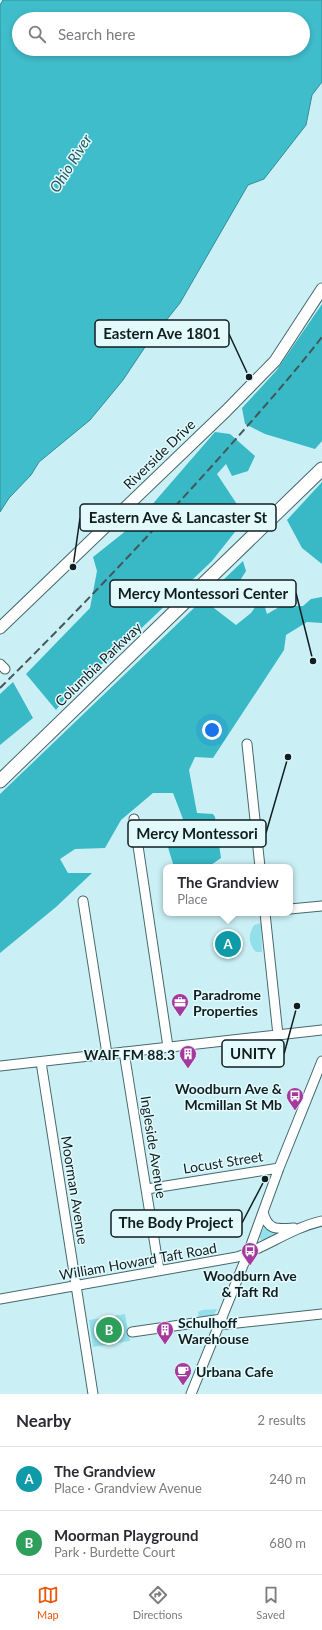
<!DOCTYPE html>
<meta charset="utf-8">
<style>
body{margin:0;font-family:Lato,sans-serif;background:#f7f7f7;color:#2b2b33}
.you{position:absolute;left:212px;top:730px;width:14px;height:14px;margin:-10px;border:3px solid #fff;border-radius:50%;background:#1a73e8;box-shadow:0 0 0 6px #1a73e833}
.badge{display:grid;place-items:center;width:26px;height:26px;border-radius:50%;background:#ea580c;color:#fff;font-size:13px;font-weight:700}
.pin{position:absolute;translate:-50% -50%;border:2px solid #fff;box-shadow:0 1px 4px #0006}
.popup{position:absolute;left:163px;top:864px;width:130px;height:52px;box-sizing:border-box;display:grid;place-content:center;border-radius:8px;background:#fff;filter:drop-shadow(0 1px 3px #0005);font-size:13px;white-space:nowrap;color:#7c7c81}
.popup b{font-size:15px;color:#2b2b33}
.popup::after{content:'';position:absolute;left:50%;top:100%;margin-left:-8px;border:8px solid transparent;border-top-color:#fff}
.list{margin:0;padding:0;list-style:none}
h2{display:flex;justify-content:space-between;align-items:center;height:52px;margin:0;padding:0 16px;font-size:17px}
h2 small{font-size:13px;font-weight:400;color:#7c7c81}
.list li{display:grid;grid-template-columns:26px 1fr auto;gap:12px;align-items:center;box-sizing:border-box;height:64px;padding:0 16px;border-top:1px solid #e1e1e2}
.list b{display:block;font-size:15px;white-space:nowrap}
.list p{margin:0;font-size:13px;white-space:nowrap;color:#7c7c81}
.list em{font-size:13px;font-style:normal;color:#7c7c81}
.icon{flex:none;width:22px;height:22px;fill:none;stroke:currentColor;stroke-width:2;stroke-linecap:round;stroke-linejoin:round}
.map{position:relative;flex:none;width:322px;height:1394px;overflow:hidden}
.search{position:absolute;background:#fff;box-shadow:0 2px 6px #0003;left:12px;right:12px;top:12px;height:44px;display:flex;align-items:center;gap:10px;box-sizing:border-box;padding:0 14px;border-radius:22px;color:#7c7c81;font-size:15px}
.sheet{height:180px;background:#fff}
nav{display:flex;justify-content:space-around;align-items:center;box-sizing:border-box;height:56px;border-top:1px solid #e1e1e2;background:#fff;font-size:11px;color:#7c7c81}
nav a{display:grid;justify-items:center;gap:2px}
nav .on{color:#ea580c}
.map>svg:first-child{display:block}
.green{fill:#93e0ea}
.forest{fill:#39b8c6}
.water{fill:#40bdcb;stroke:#328d98;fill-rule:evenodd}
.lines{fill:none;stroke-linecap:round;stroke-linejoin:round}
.minor-casing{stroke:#46686c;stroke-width:11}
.major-casing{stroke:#46686c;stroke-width:13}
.highway-casing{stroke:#46686c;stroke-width:15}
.minor{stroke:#fff;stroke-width:9}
.major{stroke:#fff;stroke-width:11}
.highway{stroke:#fff;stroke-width:13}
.rail{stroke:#43575a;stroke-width:2;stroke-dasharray:8 4;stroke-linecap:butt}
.labels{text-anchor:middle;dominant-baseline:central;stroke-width:3;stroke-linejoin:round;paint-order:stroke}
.street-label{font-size:14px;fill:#101e20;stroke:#e3fafd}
.poi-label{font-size:14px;font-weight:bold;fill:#101e20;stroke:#e3fafd;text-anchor:start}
.water-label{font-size:15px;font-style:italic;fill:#285b61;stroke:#e3fafd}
.leader{fill:none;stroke:#101e20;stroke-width:1.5}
.callout-dot{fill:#101e20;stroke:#e3fafd;stroke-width:1.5}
.callout{fill:#e3fafd;stroke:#101e20;stroke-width:1.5}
.callout-label{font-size:15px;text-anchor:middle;font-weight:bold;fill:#101e20}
</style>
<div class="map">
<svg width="322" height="1394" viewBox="0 0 322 1394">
<rect width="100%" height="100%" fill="#caf0f5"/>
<path class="green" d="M261 923 262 952H256C248 943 248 935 254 925Z
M264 1227 275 1231 276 1234 264 1240H261L259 1237Z
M217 1309 214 1315 199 1318 198 1312 202 1310Z
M125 1314 130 1341 93 1347 89 1320Z"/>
<path class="forest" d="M322 304V441L315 449 265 434 245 424 242 408 276 371Z
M215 432 230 434 255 456 248 471 232 476 226 464 217 474 246 518 212 561 108 660 81 678 56 710 26 674 90 608 97 571 93 557 137 522Z
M322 482V564L302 548 287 520Z
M243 561 246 571 236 587 227 595 210 605 236 625 251 613 262 597 267 614 281 606H303L311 599 322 597V623L307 622 286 635 284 650 213 758 195 757 189 770 197 813 213 814 215 817 221 858 208 867H174L163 831 183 819 173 793H153L121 820 105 848 75 849 60 859 68 873H92L56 907 0 953V794Z
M13 682 33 718 0 745V694Z"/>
<path class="water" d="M3 0H322V82L312 95 306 125 264 179 248 185 180 303 145 347 123 380 90 420 39 462 31 475 9 498 0 512V5ZM19 19H303V49H19Z"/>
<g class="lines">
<defs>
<path id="minor" d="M0 664 5 669
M247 744 260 867
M134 819 168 1047
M83 901 107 1054
M290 909 322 906
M265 913 278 1035
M124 1052 159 1270
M41 1062 93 1394
M0 1066 322 1030
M147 1189 279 1168
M263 1212C268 1231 277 1229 294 1228
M0 1299 237 1257C267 1247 291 1228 322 1221
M219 1325 322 1314
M132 1332 222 1319
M191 1394 248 1253 279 1168 322 1061"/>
<path id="major" d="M0 628 226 411 275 361 322 289"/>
<path id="highway" d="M0 781 322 469"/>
</defs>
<use href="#minor" class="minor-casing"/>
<use href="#major" class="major-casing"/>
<use href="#highway" class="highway-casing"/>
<use href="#minor" class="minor"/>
<use href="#major" class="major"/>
<use href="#highway" class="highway"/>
<path class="rail" d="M0 688C73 616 143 542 212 466 249 424 287 382 322 337"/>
</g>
<defs>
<symbol id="office-pin" viewBox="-11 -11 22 30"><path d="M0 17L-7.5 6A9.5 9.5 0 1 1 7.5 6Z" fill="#a43a9c" stroke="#e3fafd"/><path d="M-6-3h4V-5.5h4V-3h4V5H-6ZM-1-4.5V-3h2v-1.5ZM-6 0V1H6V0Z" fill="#fff"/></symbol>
<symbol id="building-pin" viewBox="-11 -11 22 30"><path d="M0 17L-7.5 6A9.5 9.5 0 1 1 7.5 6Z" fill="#a43a9c" stroke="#e3fafd"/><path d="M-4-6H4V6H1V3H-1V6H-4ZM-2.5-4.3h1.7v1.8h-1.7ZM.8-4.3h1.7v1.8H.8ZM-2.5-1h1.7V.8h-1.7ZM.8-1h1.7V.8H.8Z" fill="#fff"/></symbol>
<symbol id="bus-pin" viewBox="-11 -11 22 30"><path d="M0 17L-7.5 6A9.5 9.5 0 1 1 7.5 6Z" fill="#a43a9c" stroke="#e3fafd"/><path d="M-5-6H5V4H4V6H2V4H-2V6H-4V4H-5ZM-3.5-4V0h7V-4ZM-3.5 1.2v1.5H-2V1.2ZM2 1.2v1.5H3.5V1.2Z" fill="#fff"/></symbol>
<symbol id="cafe-pin" viewBox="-11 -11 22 30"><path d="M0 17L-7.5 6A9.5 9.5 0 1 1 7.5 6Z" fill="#a43a9c" stroke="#e3fafd"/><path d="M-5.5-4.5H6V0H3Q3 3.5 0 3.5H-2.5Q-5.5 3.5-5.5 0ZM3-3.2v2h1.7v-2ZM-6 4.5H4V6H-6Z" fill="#fff"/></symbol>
</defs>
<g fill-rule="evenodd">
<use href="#office-pin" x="170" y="992" width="20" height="27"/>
<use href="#building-pin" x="178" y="1044" width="20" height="27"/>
<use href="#bus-pin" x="285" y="1086" width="20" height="27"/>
<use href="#bus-pin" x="240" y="1241" width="20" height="27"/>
<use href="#building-pin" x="155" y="1320" width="20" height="27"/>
<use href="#cafe-pin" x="173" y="1361" width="20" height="27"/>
</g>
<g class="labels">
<g class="street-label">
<text transform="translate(159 454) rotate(-44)">Riverside Drive</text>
<text transform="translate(98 664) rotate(-44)">Columbia Parkway</text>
<text transform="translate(154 1147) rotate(81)">Ingleside Avenue</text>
<text transform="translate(223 1162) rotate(-9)">Locust Street</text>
<text transform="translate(75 1190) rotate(81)">Moorman Avenue</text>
<text transform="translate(138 1261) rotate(-10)">William Howard Taft Road</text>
</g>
<g class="poi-label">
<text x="193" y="994">Paradrome<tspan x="193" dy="16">Properties</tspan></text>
<text x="175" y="1054" text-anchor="end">WAIF FM 88.3</text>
<text x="282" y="1088" text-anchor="end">Woodburn Ave &amp;<tspan x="282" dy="16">Mcmillan St Mb</tspan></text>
<text x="250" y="1275" text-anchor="middle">Woodburn Ave<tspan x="250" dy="16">&amp; Taft Rd</tspan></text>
<text x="178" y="1322">Schulhoff<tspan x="178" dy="16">Warehouse</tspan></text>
<text x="196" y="1371">Urbana Cafe</text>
</g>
<g class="water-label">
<text transform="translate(70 163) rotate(-58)">Ohio River</text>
</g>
</g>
<path class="leader" d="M249 377L229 334M73 567L80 518M313 661L296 593M288 757L266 833M297 1006L284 1054M265 1179L242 1223"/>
<g class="callout-dot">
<circle cx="249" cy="377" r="4"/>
<circle cx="73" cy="567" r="4"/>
<circle cx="313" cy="661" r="4"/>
<circle cx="288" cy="757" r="4"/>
<circle cx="297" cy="1006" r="4"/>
<circle cx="265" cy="1179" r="4"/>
</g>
<g class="callout">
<rect x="95" y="320" width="134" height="27" rx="4"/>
<rect x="80" y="504" width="196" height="27" rx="4"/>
<rect x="110" y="580" width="186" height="27" rx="4"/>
<rect x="128" y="820" width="138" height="27" rx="4"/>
<rect x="222" y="1040" width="62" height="27" rx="4"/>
<rect x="111" y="1210" width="131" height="27" rx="4"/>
</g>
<g class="callout-label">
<text x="162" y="339">Eastern Ave 1801</text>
<text x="178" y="523">Eastern Ave &amp; Lancaster St</text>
<text x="203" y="599">Mercy Montessori Center</text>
<text x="197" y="839">Mercy Montessori</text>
<text x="253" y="1059">UNITY</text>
<text x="176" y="1228">The Body Project</text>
</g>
</svg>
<div class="you"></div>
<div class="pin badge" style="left:228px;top:944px;background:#0f9aa8">A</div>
<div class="popup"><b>The Grandview</b>Place</div>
<div class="pin badge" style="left:109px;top:1330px;background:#2e9e5b">B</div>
<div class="search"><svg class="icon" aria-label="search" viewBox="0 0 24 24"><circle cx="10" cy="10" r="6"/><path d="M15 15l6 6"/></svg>Search here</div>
</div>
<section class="sheet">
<h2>Nearby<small>2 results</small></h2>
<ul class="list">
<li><span class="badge" style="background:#0f9aa8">A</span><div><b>The Grandview</b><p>Place · Grandview Avenue</p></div><em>240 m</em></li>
<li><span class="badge" style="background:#2e9e5b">B</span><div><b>Moorman Playground</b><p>Park · Burdette Court</p></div><em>680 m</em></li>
</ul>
</section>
<nav>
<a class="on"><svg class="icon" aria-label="map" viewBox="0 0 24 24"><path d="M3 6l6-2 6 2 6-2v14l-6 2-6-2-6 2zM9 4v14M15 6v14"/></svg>Map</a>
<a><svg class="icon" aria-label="directions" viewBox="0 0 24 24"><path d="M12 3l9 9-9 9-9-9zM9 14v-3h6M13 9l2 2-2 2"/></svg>Directions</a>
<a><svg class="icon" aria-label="saved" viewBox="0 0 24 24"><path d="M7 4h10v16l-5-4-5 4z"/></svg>Saved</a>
</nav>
